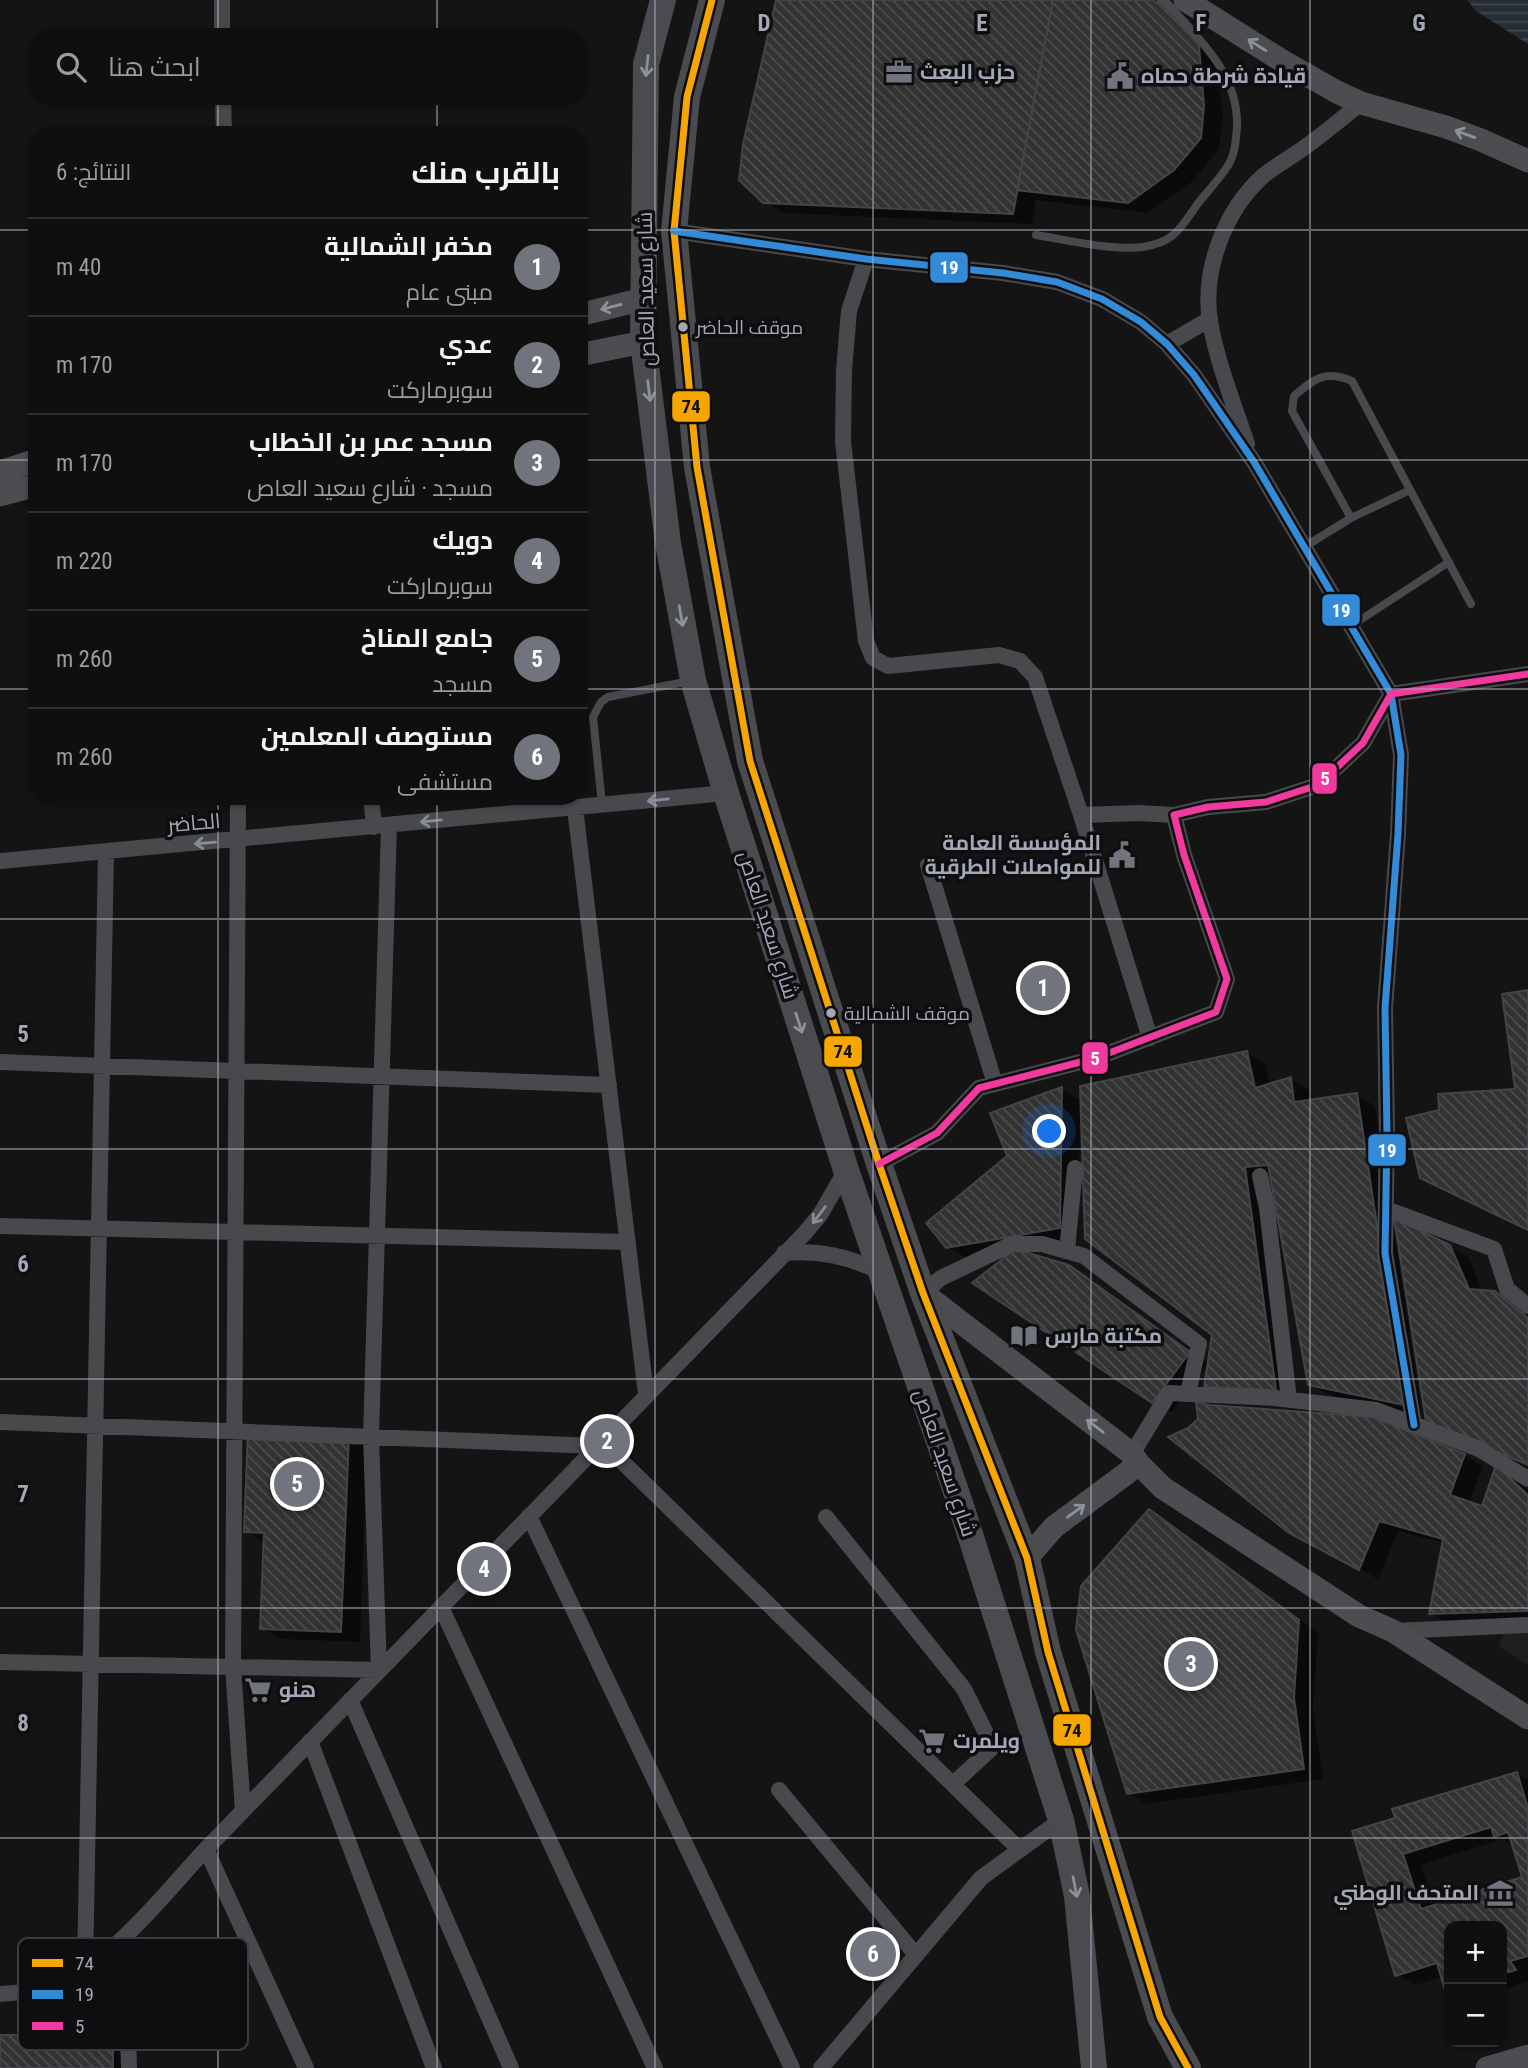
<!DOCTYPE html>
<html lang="ar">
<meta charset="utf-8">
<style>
body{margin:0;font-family:"Roboto Condensed",Cairo,sans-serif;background:#1d1d1d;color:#f1f3f6;direction:rtl}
.controls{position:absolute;right:21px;bottom:21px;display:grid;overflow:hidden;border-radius:14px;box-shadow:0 2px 5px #0004}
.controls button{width:63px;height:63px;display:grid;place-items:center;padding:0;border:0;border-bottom:2px solid #2f2f2f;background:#0f0f0f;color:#f1f3f6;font:35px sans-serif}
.you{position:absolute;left:1050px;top:1132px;width:24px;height:24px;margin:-18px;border:5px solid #fff;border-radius:50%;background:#1a73e8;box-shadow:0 0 0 10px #1a73e833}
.badge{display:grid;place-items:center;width:46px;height:46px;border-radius:50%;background:#72747d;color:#fff;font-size:23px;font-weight:700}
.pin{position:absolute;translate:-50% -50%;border:4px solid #fff;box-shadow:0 2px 7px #0006}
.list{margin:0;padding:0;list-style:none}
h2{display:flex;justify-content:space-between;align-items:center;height:91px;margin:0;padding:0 28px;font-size:30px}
h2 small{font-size:23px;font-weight:400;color:#9b9c9e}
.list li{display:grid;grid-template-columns:46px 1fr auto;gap:21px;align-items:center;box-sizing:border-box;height:98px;padding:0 28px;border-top:2px solid #2f2f2f}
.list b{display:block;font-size:26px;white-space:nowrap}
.list p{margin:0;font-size:23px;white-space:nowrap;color:#9b9c9e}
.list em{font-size:23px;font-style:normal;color:#9b9c9e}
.icon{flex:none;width:38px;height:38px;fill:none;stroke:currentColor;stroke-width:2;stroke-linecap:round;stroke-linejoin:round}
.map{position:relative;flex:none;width:1528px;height:2068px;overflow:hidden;direction:ltr}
.search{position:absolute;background:#0f0f0f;box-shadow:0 2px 5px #0004;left:28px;top:28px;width:560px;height:77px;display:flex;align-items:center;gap:18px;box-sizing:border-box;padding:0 24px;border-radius:28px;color:#9b9c9e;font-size:26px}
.panel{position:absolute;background:#0f0f0f;box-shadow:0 2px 5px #0004;left:28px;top:126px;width:560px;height:679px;border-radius:28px;direction:rtl}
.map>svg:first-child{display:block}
.built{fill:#1e1e20}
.water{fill:url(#water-rules)}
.shadow{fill:#0007;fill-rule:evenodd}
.building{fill:url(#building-back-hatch);stroke:#424448;stroke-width:2;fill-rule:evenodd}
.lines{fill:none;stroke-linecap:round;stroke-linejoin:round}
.lane{stroke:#48494d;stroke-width:8}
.street{stroke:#48494d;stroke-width:16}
.secondary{stroke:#4c4d51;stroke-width:23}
.primary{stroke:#4a4b4f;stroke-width:26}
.bus-1-casing{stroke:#0e0e10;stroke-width:12}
.bus-2-casing{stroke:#0e0e10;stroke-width:12}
.bus-3-casing{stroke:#0e0e10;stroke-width:12}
.bus-1{stroke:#f7a600;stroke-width:7}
.bus-2{stroke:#338bd7;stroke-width:7}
.bus-3{stroke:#f13a9d;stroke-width:7}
.oneway{stroke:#8e919d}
.oneway2{stroke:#8e919c}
.oneway3{stroke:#888c96}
.grid{fill:none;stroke:#a4a8b6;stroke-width:2;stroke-opacity:0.55}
.bus-dot{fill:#a4a8b6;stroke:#0e0e10;stroke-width:2.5}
.labels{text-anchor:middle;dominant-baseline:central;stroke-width:7;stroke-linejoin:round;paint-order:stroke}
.bus-label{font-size:19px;fill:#a4a8b6;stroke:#0e0e10;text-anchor:start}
.poi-label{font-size:21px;font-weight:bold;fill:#a4a8b6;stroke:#0e0e10;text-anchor:start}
.street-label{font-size:21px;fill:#a4a8b6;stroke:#0e0e10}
.key{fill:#0e0e10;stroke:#3b3c42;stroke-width:2}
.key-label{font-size:19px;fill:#a4a8b6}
.grid-label{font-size:23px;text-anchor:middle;font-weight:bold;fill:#a4a8b6;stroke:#0e0e10;stroke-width:7;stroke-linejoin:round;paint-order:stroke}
.line-badge{stroke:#0e0e10;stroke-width:2.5}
.badge-label{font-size:19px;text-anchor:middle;font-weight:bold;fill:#fff}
.pale-badge-label{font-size:19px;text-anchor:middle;font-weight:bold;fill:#111}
</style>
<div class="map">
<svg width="1528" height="2068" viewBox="0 0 1528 2068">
<defs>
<pattern id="water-rules" width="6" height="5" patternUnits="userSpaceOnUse" patternTransform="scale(1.75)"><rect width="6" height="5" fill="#272d36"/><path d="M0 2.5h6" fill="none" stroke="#434951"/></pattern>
<pattern id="building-back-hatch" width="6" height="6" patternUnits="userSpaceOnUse" patternTransform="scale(1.75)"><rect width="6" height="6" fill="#323233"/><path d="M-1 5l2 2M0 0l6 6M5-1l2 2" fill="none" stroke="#4d4d4e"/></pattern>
</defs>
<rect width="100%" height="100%" fill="#141414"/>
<path class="built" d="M1528 1628V1665L1498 1646 1506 1629Z"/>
<path class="water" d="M1467 0H1528V44L1476 11Z"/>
<path class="shadow" d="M778 0H1152L1194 27 1217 59 1223 117 1219 149 1193 181 1147 213 1036 200 1032 224 784 213 764 202Z
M1246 1053 1265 1063 1270 1085 1291 1079 1309 1090 1311 1101 1356 1095 1375 1106 1422 1414 1329 1395 1310 1383 1271 1176 1263 1177 1295 1400 1206 1386 1214 1334 1083 1118H1080L1078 1238 967 1258 948 1247 1009 1156 1061 1089 1082 1101Z
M1449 1246 1469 1258 1483 1292 1495 1293 1514 1304 1528 1315V1466L1447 1431Z
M1069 1267 1089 1278 1208 1364 1172 1412 1153 1402Z
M349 1436 367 1447 360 1642 281 1639 262 1628 266 1543 246 1531Z
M1464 1455 1483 1466 1469 1504 1483 1509 1497 1468 1515 1478 1528 1490V1622L1449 1624 1431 1613 1444 1543 1398 1531 1378 1579 1310 1543Z
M1149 1512 1168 1523 1318 1633 1313 1710 1323 1779 1147 1804 1128 1793Z
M1517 1774 1528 1780V1982L1502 1990V1926H1449V1991L1447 1990 1443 1977 1415 1985 1396 1974 1397 1819ZM1502 1839 1514 1847 1524 1879 1434 1907 1421 1865Z
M0 2037H112L131 2048V2068H0Z"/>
<path class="building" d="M776 0H1053L1013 214 763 203 739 180 743 144Z
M1053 0H1153L1175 15 1199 46 1204 106 1201 138 1174 170 1128 203 1017 190Z
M1528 990V1230L1420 1178 1406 1118 1439 1110 1438 1094 1515 1089 1502 994Z
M1247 1051 1255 1088 1291 1077 1294 1102 1357 1093 1404 1405 1308 1385 1268 1165 1245 1167 1276 1390 1204 1387 1212 1335 1085 1239 1080 1086Z
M1062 1087 1060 1228 946 1248 926 1223 1007 1156 990 1113Z
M1394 1218 1450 1245 1469 1289 1495 1291 1528 1318V1465L1426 1421Z
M1015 1249 1069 1265 1190 1352 1152 1403 972 1283Z
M1196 1402 1209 1405 1373 1417 1465 1454 1450 1495 1482 1506 1496 1465 1528 1495V1611L1429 1614 1443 1539 1379 1521 1359 1570 1289 1533 1168 1437 1188 1428 1198 1419Z
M248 1430 349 1435 341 1632 260 1629 264 1533 244 1532Z
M1149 1509 1299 1620 1294 1698 1304 1769 1127 1794 1076 1630 1081 1586Z
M1517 1772 1528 1808V1956L1510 1961 1516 1970 1502 1974V1926H1449V1990L1445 1991 1437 1963 1395 1976 1352 1831 1395 1818 1392 1809ZM1491 1827 1494 1837 1508 1832 1522 1877 1421 1909 1403 1854Z
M0 2035H113V2068H0Z"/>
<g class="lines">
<path class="lane" d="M1036 235C1067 240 1112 251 1143 247 1176 242 1181 227 1199 202 1209 190 1221 177 1229 164 1235 153 1236 140 1237 127 1239 75 1200 40 1168 4L1161 0
M1351 518 1410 490
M1304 547 1351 518 1292 411 1294 396C1315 378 1325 370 1352 381L1471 604
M1351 626 1449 562
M602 804 593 717 601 702 608 697 690 681"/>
<path class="street" d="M222 0V37
M223 96 224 135
M674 231 866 259 1003 273 1057 282 1102 299 1141 322 1167 344 1194 375 1254 462 1391 694 1401 755 1398 834 1385 1008 1387 1133 1385 1253 1414 1425
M866 259 849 311 844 370 843 441 866 641 873 658 888 666 999 655 1020 661 1035 677 1081 815
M1167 344 1210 319
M1247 444C1234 404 1217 363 1210 321 1202 270 1225 210 1263 176 1274 167 1286 160 1298 152 1320 137 1340 120 1361 103
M238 796 233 1667 243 1811
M371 796 374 827
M575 808 646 1394
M0 861 726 793
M928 865 995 1084
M1150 1038 1081 815 1139 813 1174 815
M0 1062 609 1085
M879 1164 937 1133 979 1088 1096 1058 1216 1012 1227 979 1184 855 1174 815 1208 807 1266 802 1318 785 1363 743 1391 694 1528 674
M1260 1176 1267 1208 1289 1400
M1386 1209 1494 1249 1507 1289 1528 1306
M0 1226 628 1242
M1067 1251 1075 1168
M784 1253C819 1250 848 1256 880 1272
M923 1293 941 1278 1012 1244H1042L1084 1256 1199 1344 1188 1393
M0 1422 597 1446
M601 1441 1020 1850
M1132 1454 1169 1393 1275 1398 1376 1410 1479 1449 1528 1479
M529 1516 792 2068
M826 1517 964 1689 993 1747 953 1784
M441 1607 655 2068
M1394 1631 1528 1625
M0 1662 379 1670 371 1437 389 825
M350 1700 511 2068
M310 1741 434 2068
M779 1790 916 1955
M206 1849 306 2068
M125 1936 129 2068
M85 1968 106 852
M0 1994C20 1993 40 1991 58 1983 119 1955 162 1896 206 1849L803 1235 820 1215 846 1170
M821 2068 981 1878 1061 1820"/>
<path class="secondary" d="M1185 0 1284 62 1337 92 1361 103 1446 127 1481 140 1528 161
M579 315 643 299
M579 355 643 342
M0 472 37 460
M0 495 37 485
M923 1293 1132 1454 1138 1463 1163 1488 1359 1616 1393 1631 1528 1718
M1027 1558 1054 1527 1127 1473 1138 1463
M1487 2068 1528 2056"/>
<path class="primary" d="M663 0 646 64 643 342 668 543 693 680 726 793 846 1170 961 1506 1061 1820 1077 1896 1094 2068
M712 0 687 97 674 231 697 467 750 761 879 1164 923 1293 1027 1558 1048 1652 1160 2017 1188 2068"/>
<defs>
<path id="bus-1" d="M712 0 687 97 674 231 697 467 750 761 879 1164 923 1293 1027 1558 1048 1652 1160 2017 1188 2068"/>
<path id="bus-2" d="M674 231 866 259 1003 273 1057 282 1102 299 1141 322 1167 344 1194 375 1254 462 1391 694 1401 755 1398 834 1385 1008 1387 1133 1385 1253 1414 1425"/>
<path id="bus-3" d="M879 1164 937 1133 979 1088 1096 1058 1216 1012 1227 979 1184 855 1174 815 1208 807 1266 802 1318 785 1363 743 1391 694 1528 674"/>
</defs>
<use href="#bus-1" class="bus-1-casing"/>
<use href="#bus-2" class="bus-2-casing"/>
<use href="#bus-3" class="bus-3-casing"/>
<use href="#bus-1" class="bus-1"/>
<use href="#bus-2" class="bus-2"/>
<use href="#bus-3" class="bus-3"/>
</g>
<defs><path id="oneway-shaft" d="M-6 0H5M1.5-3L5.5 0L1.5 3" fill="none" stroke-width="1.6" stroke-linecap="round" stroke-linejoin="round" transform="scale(1.75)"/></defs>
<g class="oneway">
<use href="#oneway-shaft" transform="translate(1257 45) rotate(-148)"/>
<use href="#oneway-shaft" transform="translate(1465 134) rotate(-160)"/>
<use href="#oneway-shaft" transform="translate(611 307) rotate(166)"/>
<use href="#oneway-shaft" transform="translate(1095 1426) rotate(-142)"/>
<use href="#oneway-shaft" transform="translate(1076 1511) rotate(-36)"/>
</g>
<g class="oneway2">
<use href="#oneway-shaft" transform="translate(647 66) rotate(96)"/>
<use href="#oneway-shaft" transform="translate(649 391) rotate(83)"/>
<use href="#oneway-shaft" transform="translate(681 616) rotate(80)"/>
<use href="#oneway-shaft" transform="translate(799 1023) rotate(72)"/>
<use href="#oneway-shaft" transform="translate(1075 1887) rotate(79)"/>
</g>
<g class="oneway3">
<use href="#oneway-shaft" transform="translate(658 800) rotate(174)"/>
<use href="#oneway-shaft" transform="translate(431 821) rotate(174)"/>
<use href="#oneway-shaft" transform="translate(205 843) rotate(175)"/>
<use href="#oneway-shaft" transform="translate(819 1215) rotate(127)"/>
</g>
<path class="grid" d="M218 0V37M437 0V37M655 0V2068M873 0V2068M1091 0V2068M1310 0V2068M218 96V135M437 96V135M0 230H37M579 230H1528M0 460H37M579 460H1528M0 689H37M579 689H1528M218 796V2068M437 796V2068M0 919H1528M0 1149H1528M0 1379H1528M0 1608H1528M0 1838H1528"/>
<defs>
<symbol id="office-bare" viewBox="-9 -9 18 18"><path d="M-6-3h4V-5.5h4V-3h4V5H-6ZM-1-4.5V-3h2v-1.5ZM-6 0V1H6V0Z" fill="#72747d" stroke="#0e0e10" stroke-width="2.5" paint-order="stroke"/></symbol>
<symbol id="civic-bare" viewBox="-9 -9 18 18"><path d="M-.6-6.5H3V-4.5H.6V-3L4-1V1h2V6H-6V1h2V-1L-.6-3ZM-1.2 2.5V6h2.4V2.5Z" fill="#72747d" stroke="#0e0e10" stroke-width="2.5" paint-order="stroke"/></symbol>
<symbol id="library-bare" viewBox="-9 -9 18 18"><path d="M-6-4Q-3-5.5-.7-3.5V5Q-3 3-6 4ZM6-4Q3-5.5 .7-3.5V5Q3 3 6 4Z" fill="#72747d" stroke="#0e0e10" stroke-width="2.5" paint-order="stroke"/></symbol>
<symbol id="supermarket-bare" viewBox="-9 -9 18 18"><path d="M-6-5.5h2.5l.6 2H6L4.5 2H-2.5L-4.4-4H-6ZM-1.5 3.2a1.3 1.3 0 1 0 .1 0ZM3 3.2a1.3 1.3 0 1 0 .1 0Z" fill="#72747d" stroke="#0e0e10" stroke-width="2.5" paint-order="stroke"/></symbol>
<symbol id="museum-bare" viewBox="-9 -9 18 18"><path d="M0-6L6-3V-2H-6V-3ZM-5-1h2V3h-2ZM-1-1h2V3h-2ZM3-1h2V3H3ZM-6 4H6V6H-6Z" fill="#72747d" stroke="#0e0e10" stroke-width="2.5" paint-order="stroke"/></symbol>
</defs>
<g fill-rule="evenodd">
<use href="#office-bare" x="880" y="53" width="38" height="38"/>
<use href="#civic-bare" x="1101" y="57" width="38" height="38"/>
<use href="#civic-bare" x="1103" y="836" width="38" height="38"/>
<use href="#library-bare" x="1005" y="1317" width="38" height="38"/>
<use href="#supermarket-bare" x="239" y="1671" width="38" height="38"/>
<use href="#supermarket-bare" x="913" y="1722" width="38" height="38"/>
<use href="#museum-bare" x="1481" y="1874" width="38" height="38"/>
</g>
<g class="bus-dot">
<circle cx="683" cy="327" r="6"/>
<circle cx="831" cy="1013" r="6"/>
</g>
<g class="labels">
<g class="bus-label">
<text x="696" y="327">موقف الحاضر</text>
<text x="844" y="1013">موقف الشمالية</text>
</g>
<g class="poi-label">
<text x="920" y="72">حزب البعث</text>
<text x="1141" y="76">قيادة شرطة حماه</text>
<text x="1101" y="843" text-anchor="end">المؤسسة العامة<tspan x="1101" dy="24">للمواصلات الطرقية</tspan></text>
<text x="1045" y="1336">مكتبة مارس</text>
<text x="279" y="1690">هنو</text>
<text x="953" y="1741">ويلمرت</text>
<text x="1479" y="1893" text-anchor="end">المتحف الوطني</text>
</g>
<g class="street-label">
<text transform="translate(646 289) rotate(-91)">شارع سعيد العاص</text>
<text transform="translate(194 823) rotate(-5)">الحاضر</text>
<text transform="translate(768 925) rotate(72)">شارع سعيد العاص</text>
<text transform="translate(945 1463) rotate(71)">شارع سعيد العاص</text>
</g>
</g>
<rect x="18" y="1938" width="230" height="112" rx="10" class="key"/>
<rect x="32" y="1959" width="31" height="8" fill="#f7a600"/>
<rect x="32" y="1990" width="31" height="9" fill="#338bd7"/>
<rect x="32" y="2022" width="31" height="8" fill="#f13a9d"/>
<g class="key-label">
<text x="75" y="1970">74</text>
<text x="75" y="2001">19</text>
<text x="75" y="2033">5</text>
</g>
<g class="grid-label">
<text x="764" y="31">D</text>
<text x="982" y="31">E</text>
<text x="1201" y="31">F</text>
<text x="1419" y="31">G</text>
<text x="23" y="1042">5</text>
<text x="23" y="1272">6</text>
<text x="23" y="1502">7</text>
<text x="23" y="1731">8</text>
</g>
<g class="line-badge">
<rect x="929" y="251" width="40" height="33" rx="7" fill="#338bd7"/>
<rect x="671" y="390" width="40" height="33" rx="7" fill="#f7a600"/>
<rect x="1321" y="593" width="40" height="34" rx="7" fill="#338bd7"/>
<rect x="1311" y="762" width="27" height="33" rx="7" fill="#f13a9d"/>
<rect x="823" y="1035" width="40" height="33" rx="7" fill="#f7a600"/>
<rect x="1081" y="1041" width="28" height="34" rx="7" fill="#f13a9d"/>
<rect x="1367" y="1133" width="40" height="34" rx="7" fill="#338bd7"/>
<rect x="1052" y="1713" width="40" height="34" rx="7" fill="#f7a600"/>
</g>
<g class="badge-label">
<text x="949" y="274">19</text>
<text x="1341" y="617">19</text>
<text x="1325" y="785">5</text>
<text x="1095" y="1065">5</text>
<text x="1387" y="1157">19</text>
</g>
<g class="pale-badge-label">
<text x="691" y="413">74</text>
<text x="843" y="1058">74</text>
<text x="1072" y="1737">74</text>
</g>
</svg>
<div class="controls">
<button>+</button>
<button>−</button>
</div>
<div class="you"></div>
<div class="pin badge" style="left:1043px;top:988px">1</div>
<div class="pin badge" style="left:607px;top:1441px">2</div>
<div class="pin badge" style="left:1191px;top:1664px">3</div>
<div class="pin badge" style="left:484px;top:1569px">4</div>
<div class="pin badge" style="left:297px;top:1484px">5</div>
<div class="pin badge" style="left:873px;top:1954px">6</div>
<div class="search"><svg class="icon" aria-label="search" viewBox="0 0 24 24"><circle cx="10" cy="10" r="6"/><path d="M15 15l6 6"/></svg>ابحث هنا</div>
<section class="panel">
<h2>بالقرب منك<small>النتائج: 6</small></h2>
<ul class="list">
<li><span class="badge">1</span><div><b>مخفر الشمالية</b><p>مبنى عام</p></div><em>40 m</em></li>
<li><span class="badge">2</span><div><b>عدي</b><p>سوبرماركت</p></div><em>170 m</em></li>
<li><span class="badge">3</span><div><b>مسجد عمر بن الخطاب</b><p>مسجد · شارع سعيد العاص</p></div><em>170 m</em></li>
<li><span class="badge">4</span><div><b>دويك</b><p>سوبرماركت</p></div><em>220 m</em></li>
<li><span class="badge">5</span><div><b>جامع المناخ</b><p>مسجد</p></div><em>260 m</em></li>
<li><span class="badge">6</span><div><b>مستوصف المعلمين</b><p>مستشفى</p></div><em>260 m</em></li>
</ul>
</section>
</div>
